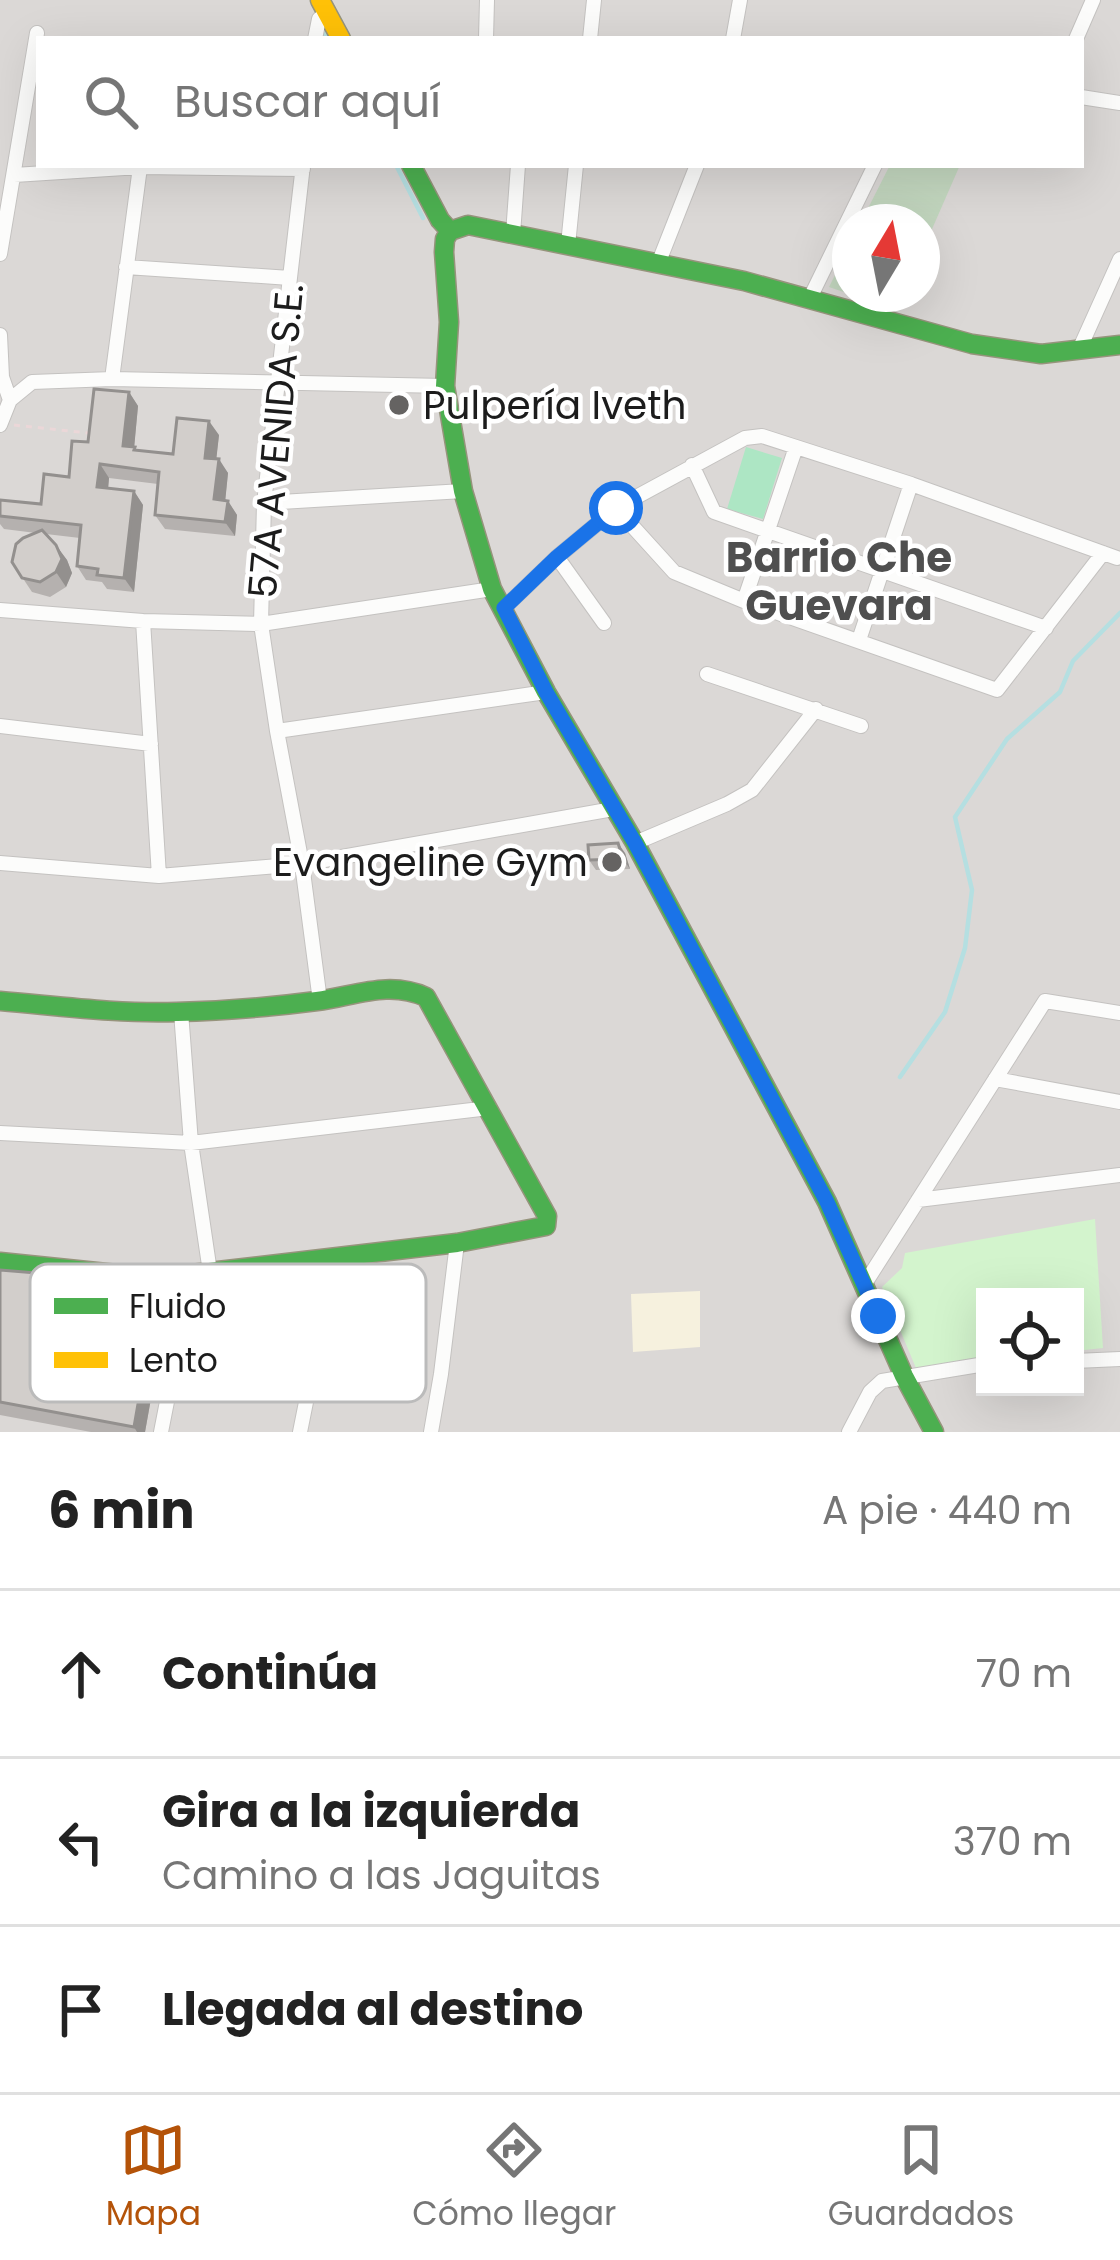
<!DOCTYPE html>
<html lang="es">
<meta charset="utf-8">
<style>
body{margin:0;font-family:Poppins,sans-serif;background:#f2f2f2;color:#222}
.controls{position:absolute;right:36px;bottom:36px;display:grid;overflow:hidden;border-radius:0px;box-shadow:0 12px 48px #0002}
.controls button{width:108px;height:108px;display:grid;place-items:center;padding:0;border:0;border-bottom:3px solid #e0e0e0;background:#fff;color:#222;font:60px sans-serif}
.compass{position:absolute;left:832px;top:204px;width:108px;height:108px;border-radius:50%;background:#fff;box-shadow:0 12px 48px #0002;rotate:10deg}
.stop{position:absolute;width:36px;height:36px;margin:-27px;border:9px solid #1a73e8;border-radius:50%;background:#fff}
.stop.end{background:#1a73e8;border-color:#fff;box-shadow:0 3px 12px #0008}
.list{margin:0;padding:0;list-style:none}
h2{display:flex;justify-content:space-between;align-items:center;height:156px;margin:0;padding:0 48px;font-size:51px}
h2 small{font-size:39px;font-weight:400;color:#767676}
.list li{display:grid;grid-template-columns:78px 1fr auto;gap:36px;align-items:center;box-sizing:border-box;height:168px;padding:0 48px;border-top:3px solid #e0e0e0}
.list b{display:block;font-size:45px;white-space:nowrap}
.list p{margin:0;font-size:39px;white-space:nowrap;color:#767676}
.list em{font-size:39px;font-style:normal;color:#767676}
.icon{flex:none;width:66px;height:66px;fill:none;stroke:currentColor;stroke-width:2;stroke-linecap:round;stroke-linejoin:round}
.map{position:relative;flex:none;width:1120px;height:1432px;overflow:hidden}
.search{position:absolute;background:#fff;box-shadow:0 12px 48px #0002;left:36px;right:36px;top:36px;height:132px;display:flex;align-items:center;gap:30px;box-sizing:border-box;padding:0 42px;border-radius:0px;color:#767676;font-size:45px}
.sheet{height:660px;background:#fff}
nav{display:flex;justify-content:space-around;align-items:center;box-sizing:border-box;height:168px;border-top:3px solid #e0e0e0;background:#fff;font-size:33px;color:#767676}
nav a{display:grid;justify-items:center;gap:6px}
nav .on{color:#b45309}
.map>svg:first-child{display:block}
.residential{fill:#dbd8d6;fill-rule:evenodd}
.education{fill:#f6f1de}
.cemetery{fill:#c3d7bf}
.park{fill:#d3f4cd}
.pitch{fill:#ade6c4}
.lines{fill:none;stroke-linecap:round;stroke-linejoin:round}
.stream{stroke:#b5dfe1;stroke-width:4.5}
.street-casing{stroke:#c4c2c0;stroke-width:16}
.fast-casing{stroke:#96947c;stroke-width:21}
.slow-casing{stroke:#96947c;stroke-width:21}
.path{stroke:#ebd7d8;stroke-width:3;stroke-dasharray:6 6;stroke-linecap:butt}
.street{stroke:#fcfcfb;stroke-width:14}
.fast{stroke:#4caf50;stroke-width:18}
.slow{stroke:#ffc107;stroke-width:18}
.wall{fill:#b5b1af}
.shaded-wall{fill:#93908e}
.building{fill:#d2cecb;stroke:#93908e;stroke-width:3}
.route{stroke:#1a73e8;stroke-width:15}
.poi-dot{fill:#656362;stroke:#fff;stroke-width:4.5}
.labels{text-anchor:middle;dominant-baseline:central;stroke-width:9;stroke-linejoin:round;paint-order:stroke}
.poi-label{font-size:39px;fill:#1c1c1c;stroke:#fff;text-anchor:start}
.street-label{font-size:39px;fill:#1c1c1c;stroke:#fff}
.neighbourhood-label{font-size:42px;font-weight:bold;fill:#4f4f4f;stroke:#fff}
.key{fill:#fff;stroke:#bbb;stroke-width:3}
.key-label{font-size:33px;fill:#1c1c1c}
</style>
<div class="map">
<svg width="1120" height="1432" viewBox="0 0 1120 1432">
<rect width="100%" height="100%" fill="#ece8e4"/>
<path class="residential" d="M0 0H1120V1432H0ZM39 39H1081V165H39ZM850 222H922V294H850ZM985 1297H1075V1387H985Z"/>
<path class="education" d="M700 1291V1347L633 1352 631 1294Z"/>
<path class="cemetery" d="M890 165H960L922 252V222H861Z
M850 245V294H903L896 310 829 287Z"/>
<path class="park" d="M1095 1219 1103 1348 1075 1351V1297H985V1361L916 1368 882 1287 902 1268 905 1253Z"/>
<path class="pitch" d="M746 447 782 458 763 519 727 509Z"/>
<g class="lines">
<path class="stream" d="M324 33 327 39
M396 165 423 218
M900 1077 945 1012 965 948 972 890 955 817 1007 739 1060 692 1073 661 1120 613"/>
<defs>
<path id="street" d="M315 39 319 19 327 12
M486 39 487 0
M590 39 594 0
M733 39 740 0
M1076 39 1093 0
M1081 97 1120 103
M303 165 264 503 261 624 277 731 302 864 320 1001
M14 175 140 167 303 169
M513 234 518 165
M568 245 576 165
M0 254 37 33
M658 264 697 165
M126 267 290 278
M809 300 875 165
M0 335 2 377 10 400 0 425
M1079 350 1120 259
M112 379 140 167
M10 400 32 382 112 379 445 386
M692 465 714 512 1046 628
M264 503 463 491
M616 508 674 572 744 601 997 690 1103 553
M557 557 604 623
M744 601 796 447
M504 608 557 557 616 508 745 438 762 436 911 484 1117 558
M0 610 143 621 261 624 492 589
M143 621 159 876
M859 640 911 484
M707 674 861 726
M0 726 151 744
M277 731 546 692
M635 843 727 804 752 790 816 709
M0 863 159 876 230 870 302 864 613 809
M181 1012 191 1143 210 1272
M995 1079 1120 1102
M0 1133 191 1143 489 1108
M918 1200 1120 1175
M864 1285 1045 1001 1120 1013
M1075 1361 1120 1359
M161 1432 192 1274
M300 1432 311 1377 323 1259
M431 1432 441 1374 457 1243
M849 1432 870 1392 882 1381 985 1364"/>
<path id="fast" d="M411 165 440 220 450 231
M450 231 445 239 444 252 449 322 445 386 463 491 492 589 546 692 635 843 827 1202 904 1376 934 1432
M450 231 468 225 744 281 972 344 1041 354 1120 345
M0 1001C59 1006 118 1014 177 1012 224 1011 271 1007 317 1001 355 996 389 980 426 997L547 1216 546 1226 457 1243 192 1274 126 1275 0 1262"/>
<path id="slow" d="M320 0 341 39"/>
</defs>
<use href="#street" class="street-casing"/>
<use href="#fast" class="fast-casing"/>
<use href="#slow" class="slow-casing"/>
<path class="path" d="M14 425 88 433"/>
<use href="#street" class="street"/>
<use href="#fast" class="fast"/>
<use href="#slow" class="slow"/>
</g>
<path class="wall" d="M129 392 138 406 134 447 137 450 173 454 219 435 216 459 228 473 225 501H228L237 515 235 536 165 529 155 515 158 484 109 478 108 488 134 491 143 505 134 592 107 589 102 582 86 580 77 566 80 538 46 534 67 560 72 573 66 587 50 597 32 592 12 562 36 533 4 529 0 524V500L41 504 69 477 88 442Z
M625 853 630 869 596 870 589 860Z
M0 1270 159 1283 169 1298 145 1432H91L0 1415Z"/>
<path class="shaded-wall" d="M129 392 138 406 133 460 123 446Z
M209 421 219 435 215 471 205 458Z
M219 459 228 473 224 513 214 499Z
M100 464 109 478 107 501 97 487Z
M134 491 143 505 134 592 124 578Z
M228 501 237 515 235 536 225 522Z
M56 545 67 560 72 573 66 587 56 572Z
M618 843 625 853 630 869 623 859Z
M159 1283 169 1298 145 1432H137L134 1427Z"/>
<path class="building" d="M94 389 129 392 123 446 135 447 134 450 173 454 177 418 209 421 205 458 219 459 214 499 228 501 225 522 155 515 159 472 100 464 97 487 134 491 124 578 97 575 98 569 77 566 81 525 0 516V500L41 504 44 474 69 477 72 441 88 442Z
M42 530 56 545 62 559 56 572 40 582 22 578 12 562 16 544 23 538Z
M618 843 623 859 589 860 588 845Z
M0 1270 159 1283 134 1427 0 1402Z"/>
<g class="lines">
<path class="route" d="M616 508 557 557 504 608 546 692 635 843 827 1202 878 1316"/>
</g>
<g class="poi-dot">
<circle cx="399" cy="405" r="12"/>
<circle cx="612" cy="862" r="12"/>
</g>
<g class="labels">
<g class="poi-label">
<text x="423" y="405">Pulpería Iveth</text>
<text x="588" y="862" text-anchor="end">Evangeline Gym</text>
</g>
<g class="street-label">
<text transform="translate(276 441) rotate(-85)">57A AVENIDA S.E.</text>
</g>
<g class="neighbourhood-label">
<text x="839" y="557">Barrio Che<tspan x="839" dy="48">Guevara</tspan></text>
</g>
</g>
<rect x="30" y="1264" width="396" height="138" rx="18" class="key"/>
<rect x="54" y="1298" width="54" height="16" fill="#4caf50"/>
<rect x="54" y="1352" width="54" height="16" fill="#ffc107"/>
<g class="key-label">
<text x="129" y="1318">Fluido</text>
<text x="129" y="1372">Lento</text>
</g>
</svg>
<div class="controls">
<button><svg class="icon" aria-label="locate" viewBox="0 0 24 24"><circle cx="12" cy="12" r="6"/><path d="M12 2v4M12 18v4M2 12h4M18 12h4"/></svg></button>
</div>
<svg class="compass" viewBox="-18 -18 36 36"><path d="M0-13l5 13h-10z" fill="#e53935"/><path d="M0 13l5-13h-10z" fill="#767676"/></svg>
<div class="stop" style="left:616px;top:508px"></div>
<div class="stop end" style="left:878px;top:1316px"></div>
<div class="search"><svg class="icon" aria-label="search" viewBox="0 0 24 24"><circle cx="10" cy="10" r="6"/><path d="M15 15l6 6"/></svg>Buscar aquí</div>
</div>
<section class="sheet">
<h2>6 min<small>A pie · 440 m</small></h2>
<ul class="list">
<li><svg class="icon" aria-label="ahead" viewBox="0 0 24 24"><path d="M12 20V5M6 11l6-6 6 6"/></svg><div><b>Continúa</b></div><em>70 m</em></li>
<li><svg class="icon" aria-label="left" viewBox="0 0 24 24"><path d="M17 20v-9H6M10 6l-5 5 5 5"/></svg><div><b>Gira a la izquierda</b><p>Camino a las Jaguitas</p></div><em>370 m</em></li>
<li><svg class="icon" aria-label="arrive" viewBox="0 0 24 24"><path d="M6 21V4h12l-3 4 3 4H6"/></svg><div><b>Llegada al destino</b></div></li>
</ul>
</section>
<nav>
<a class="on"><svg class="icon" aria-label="map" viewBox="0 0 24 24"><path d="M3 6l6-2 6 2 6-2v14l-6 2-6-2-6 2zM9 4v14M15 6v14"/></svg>Mapa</a>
<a><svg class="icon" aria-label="directions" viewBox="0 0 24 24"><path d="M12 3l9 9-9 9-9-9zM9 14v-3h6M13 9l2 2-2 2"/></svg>Cómo llegar</a>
<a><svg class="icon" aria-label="saved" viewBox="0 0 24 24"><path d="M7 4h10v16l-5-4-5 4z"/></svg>Guardados</a>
</nav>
